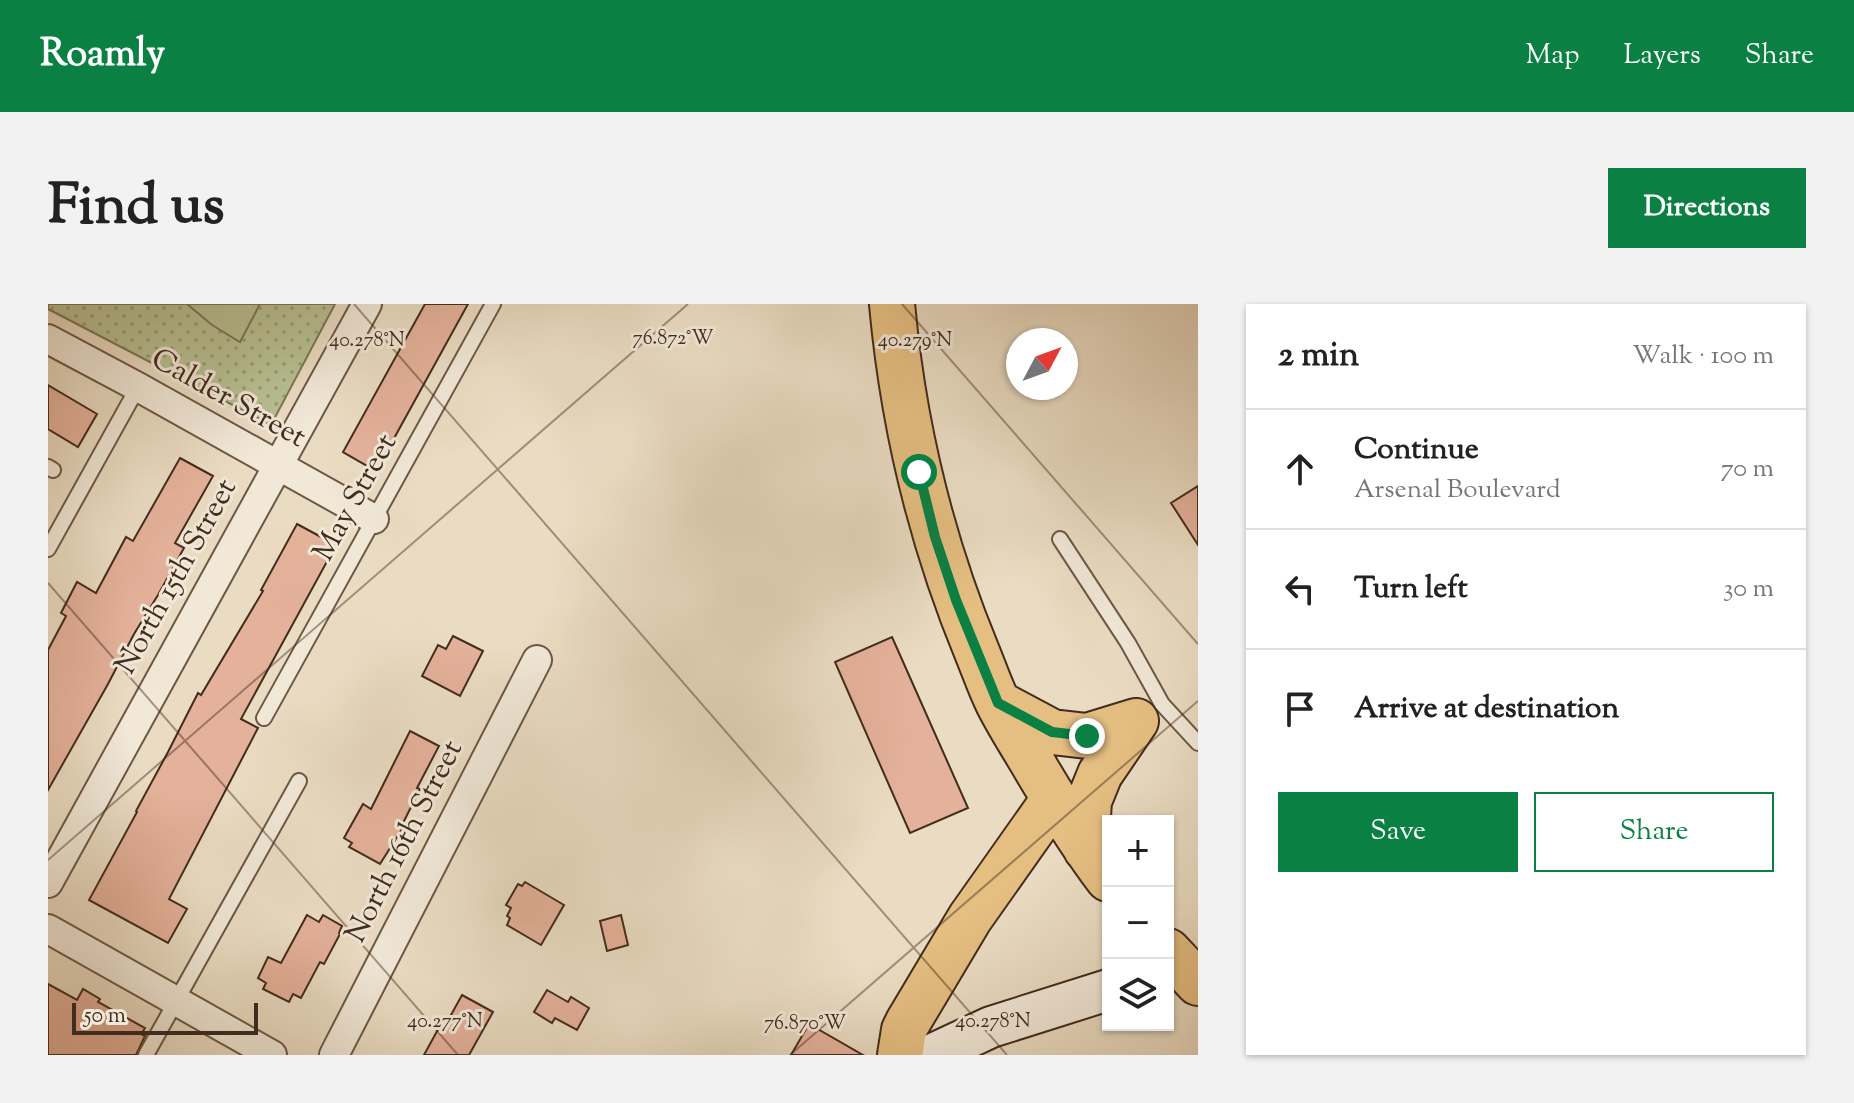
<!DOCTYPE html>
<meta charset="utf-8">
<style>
body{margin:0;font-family:"Sorts Mill Goudy",serif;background:#f2f2f2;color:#222}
.controls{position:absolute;right:24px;bottom:24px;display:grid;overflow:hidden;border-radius:0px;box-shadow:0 2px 6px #0004}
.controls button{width:72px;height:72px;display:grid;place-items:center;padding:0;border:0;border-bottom:2px solid #e0e0e0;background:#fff;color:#222;font:40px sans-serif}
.compass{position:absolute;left:958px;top:24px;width:72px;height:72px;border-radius:50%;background:#fff;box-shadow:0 2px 6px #0004;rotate:49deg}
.scale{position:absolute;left:24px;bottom:20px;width:186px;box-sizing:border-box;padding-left:8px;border:4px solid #422c1d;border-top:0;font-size:22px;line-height:28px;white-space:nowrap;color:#422c1d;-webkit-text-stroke:6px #f1e8d8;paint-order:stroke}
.stop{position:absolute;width:24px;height:24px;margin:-18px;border:6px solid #0b8043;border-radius:50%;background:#fff}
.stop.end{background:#0b8043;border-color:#fff;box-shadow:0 2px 8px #0008}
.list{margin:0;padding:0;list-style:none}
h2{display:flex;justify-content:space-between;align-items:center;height:104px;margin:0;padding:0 32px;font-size:34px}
h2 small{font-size:26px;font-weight:400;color:#767676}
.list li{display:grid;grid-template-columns:52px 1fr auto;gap:24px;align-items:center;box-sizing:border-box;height:120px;padding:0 32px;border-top:2px solid #e0e0e0}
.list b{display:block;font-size:30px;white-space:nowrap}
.list p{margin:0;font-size:26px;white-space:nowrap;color:#767676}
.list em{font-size:26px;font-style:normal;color:#767676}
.actions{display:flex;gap:16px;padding:24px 32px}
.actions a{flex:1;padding:18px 0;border:2px solid #0b8043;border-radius:0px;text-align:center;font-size:28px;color:#0b8043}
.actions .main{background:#0b8043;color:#fff}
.icon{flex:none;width:44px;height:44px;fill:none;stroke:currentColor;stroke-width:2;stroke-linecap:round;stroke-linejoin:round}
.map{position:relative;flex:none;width:1150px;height:751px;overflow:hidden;border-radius:0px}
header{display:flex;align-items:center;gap:48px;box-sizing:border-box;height:112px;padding:0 40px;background:#0b8043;color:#fff}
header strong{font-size:38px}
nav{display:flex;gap:44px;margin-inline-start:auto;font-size:28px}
.intro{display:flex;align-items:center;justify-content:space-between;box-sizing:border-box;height:192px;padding:0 48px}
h1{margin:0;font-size:56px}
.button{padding:20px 36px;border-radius:0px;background:#0b8043;color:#fff;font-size:28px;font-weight:700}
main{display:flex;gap:48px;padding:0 48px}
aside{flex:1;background:#fff;border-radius:0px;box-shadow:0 2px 6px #0004}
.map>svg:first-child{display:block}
.grass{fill:url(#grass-dots);stroke:#7d7658;stroke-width:2}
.pitch{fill:#b8c093;stroke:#7d7658;stroke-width:2}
.building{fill:#e4b19a;stroke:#422c1d;stroke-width:2}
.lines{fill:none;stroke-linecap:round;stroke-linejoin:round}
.lane-casing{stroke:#6c5846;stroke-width:18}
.street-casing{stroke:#6c5846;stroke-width:32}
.secondary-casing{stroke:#422c1d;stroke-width:44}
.primary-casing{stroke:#422c1d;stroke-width:48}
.lane{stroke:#f1e8d8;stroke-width:14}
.street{stroke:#f1e8d8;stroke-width:28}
.secondary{stroke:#f1e8d8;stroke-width:40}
.primary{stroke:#e5be82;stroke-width:44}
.route{stroke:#0b8043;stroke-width:10}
.ticks{fill:none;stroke:#422c1d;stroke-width:2;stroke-opacity:0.45}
.labels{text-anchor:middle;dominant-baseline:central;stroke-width:6;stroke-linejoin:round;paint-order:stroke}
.street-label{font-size:30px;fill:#422c1d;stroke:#f1e8d8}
.ticks-label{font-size:20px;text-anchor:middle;fill:#422c1d;stroke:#f1e8d8;stroke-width:6;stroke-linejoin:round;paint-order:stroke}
</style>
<header>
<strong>Roamly</strong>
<nav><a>Map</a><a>Layers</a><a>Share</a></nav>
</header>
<div class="intro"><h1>Find us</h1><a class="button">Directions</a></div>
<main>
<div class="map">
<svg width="1150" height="751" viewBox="0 0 1150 751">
<defs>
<pattern id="grass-dots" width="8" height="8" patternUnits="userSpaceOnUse" patternTransform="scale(2)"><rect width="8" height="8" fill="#b8c093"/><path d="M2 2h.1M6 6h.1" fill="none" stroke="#979c77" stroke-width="1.8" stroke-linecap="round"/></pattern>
</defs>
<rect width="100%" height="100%" fill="#eadcc3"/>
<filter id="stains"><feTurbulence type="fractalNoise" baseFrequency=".0025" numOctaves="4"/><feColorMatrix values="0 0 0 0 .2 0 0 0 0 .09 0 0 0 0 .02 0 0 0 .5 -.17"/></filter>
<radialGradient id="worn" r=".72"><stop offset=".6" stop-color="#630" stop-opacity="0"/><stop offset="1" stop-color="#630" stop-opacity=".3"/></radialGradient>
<path class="grass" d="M0 0H287L223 121 0 5Z"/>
<path class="pitch" d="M139 0H212L192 38 164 21Z"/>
<path class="building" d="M377 0H420L328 167 295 148Z
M0 81 49 110 30 143 0 125Z
M132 154 165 172 127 239 136 244 110 291 86 330 60 380 0 486V346L18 312 13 309 29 278 48 289 78 233 85 237Z
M1150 182V241L1123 199Z
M249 220 288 241 193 415 210 424 121 595 139 605 120 639 41 596 89 508 88 507 120 448 150 389 153 391 215 287 213 286Z
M405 332 435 347 412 392 374 372 390 341 398 345Z
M844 333 920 504 862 529 787 358Z
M362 427 391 442 369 484 372 485 354 521 356 522 332 560 301 543 304 539 296 534 315 500 323 505Z
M477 578 516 601 493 641 459 621 462 614 459 612 463 604 458 601 470 580 474 582Z
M259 611 271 618 275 611 294 622 291 629 292 630 276 660 272 658 253 694 245 690 241 698 215 685 218 679 210 674 220 653 233 659Z
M573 611 580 641 559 647 552 617Z
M0 680 29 696 35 685 52 695 50 698 97 724 93 730 97 732 88 751H0Z
M499 686 520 698 523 693 541 704 529 726 507 714 504 719 486 708Z
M414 691 445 708 421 751H376L394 718 398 720Z
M761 720 815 751H743Z"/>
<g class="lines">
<defs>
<path id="lane" d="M0 163 5 166
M1012 235 1080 339 1114 400 1150 439
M0 245 90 83
M216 414 445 0
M98 751 251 477"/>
<path id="street" d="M0 35 90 83 326 215
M0 579 319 0
M0 625 224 751
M286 751 489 356"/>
<path id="secondary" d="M883 751 943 723 1060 686"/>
<path id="primary" d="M844 0C855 120 883 237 929 348 936 365 942 383 950 399 962 423 977 445 990 468 1012 505 1034 541 1060 575
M950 399 1004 428 1039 432 1088 417
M1038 545 1041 497 1052 470 1088 417
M1120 647 1150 679
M852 751 856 726 860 718 922 614 1006 495"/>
</defs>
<use href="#lane" class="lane-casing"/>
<use href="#street" class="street-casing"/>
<use href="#secondary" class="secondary-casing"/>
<use href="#primary" class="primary-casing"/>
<use href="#lane" class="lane"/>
<use href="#street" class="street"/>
<use href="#secondary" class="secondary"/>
<use href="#primary" class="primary"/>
</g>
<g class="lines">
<path class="route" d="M871 168 887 233 908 296 950 399 1004 428 1039 432"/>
</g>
<path class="ticks" d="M306 0 959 751M854 0 1150 340M0 279 410 751M0 556 640 0M742 751 1150 397"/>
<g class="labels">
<g class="street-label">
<text transform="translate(180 95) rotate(29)">Calder Street</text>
<text transform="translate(308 194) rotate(-61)">May Street</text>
<text transform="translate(129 273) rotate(-61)">North 15th Street</text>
<text transform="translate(357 538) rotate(-63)">North 16th Street</text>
</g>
</g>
<g class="ticks-label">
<text x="625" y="40">76.872°W</text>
<text x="319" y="42">40.278°N</text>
<text x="867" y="42">40.279°N</text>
<text x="397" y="723">40.277°N</text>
<text x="945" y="723">40.278°N</text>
<text x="757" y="725">76.870°W</text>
</g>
<rect width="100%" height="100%" filter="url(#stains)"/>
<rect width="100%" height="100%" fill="url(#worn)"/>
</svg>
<div class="controls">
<button>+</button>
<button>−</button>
<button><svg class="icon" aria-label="layers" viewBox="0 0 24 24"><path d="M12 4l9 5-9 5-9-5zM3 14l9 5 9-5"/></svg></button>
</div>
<svg class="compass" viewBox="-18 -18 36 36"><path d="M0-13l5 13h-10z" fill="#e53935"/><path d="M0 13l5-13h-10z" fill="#767676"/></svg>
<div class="scale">50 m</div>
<div class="stop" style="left:871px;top:168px"></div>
<div class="stop end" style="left:1039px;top:432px"></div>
</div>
<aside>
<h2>2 min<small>Walk · 100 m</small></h2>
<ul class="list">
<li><svg class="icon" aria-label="ahead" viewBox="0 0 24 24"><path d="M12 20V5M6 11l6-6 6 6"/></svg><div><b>Continue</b><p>Arsenal Boulevard</p></div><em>70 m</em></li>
<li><svg class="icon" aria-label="left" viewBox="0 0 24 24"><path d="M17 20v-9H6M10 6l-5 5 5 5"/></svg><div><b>Turn left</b></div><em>30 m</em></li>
<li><svg class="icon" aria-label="arrive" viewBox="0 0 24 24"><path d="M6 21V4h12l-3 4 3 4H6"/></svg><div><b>Arrive at destination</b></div></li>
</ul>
<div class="actions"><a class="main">Save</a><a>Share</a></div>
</aside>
</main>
